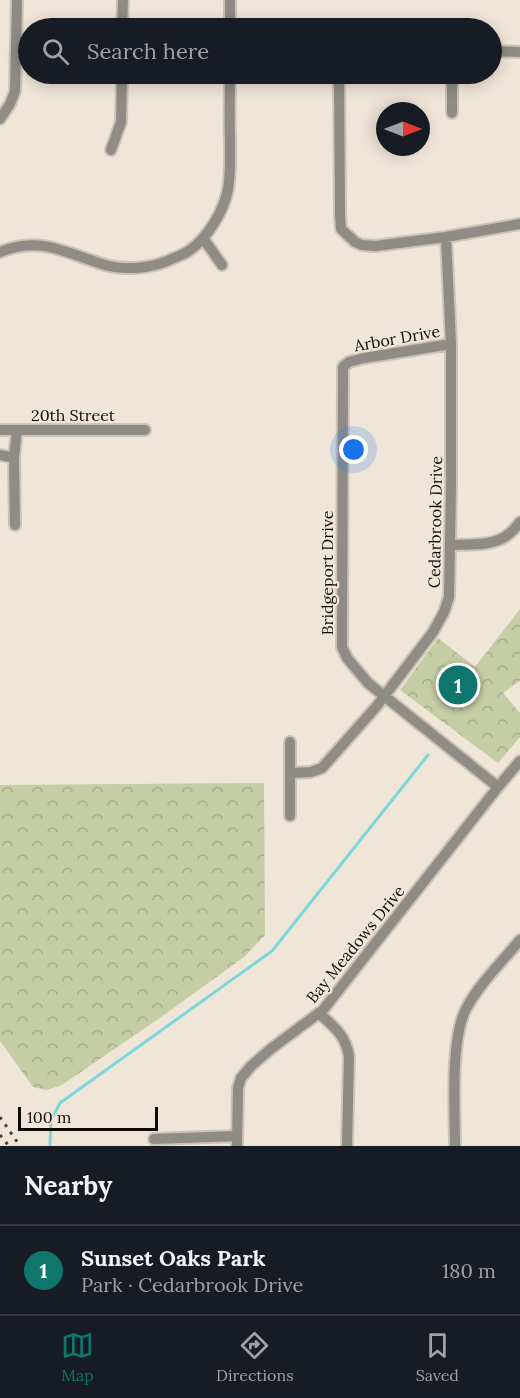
<!DOCTYPE html>
<meta charset="utf-8">
<style>
body{margin:0;font-family:Lora,serif;background:#242831;color:#f1f3f6}
.compass{position:absolute;left:376px;top:102px;width:54px;height:54px;border-radius:50%;background:#171b24;box-shadow:0 3px 15px #0003;rotate:90deg}
.scale{position:absolute;left:18px;bottom:15px;width:140px;box-sizing:border-box;padding-left:6px;border:3px solid #0f0c08;border-top:0;font-size:16px;line-height:21px;white-space:nowrap;color:#0f0c08;-webkit-text-stroke:4px #f0e6d8;paint-order:stroke}
.you{position:absolute;left:354px;top:450px;width:21px;height:21px;margin:-15px;border:4px solid #fff;border-radius:50%;background:#1a73e8;box-shadow:0 0 0 9px #1a73e833}
.badge{display:grid;place-items:center;width:39px;height:39px;border-radius:50%;background:#0f766e;color:#fff;font-size:20px;font-weight:700}
.pin{position:absolute;translate:-50% -50%;border:3px solid #fff;box-shadow:0 2px 6px #0006}
.list{margin:0;padding:0;list-style:none}
h2{display:flex;justify-content:space-between;align-items:center;height:78px;margin:0;padding:0 24px;font-size:26px}
h2 small{font-size:20px;font-weight:400;color:#9ea1a6}
.list li{display:grid;grid-template-columns:39px 1fr auto;gap:18px;align-items:center;box-sizing:border-box;height:90px;padding:0 24px;border-top:2px solid #363941}
.list b{display:block;font-size:22px;white-space:nowrap}
.list p{margin:0;font-size:20px;white-space:nowrap;color:#9ea1a6}
.list em{font-size:20px;font-style:normal;color:#9ea1a6}
.icon{flex:none;width:33px;height:33px;fill:none;stroke:currentColor;stroke-width:2;stroke-linecap:round;stroke-linejoin:round}
.map{position:relative;flex:none;width:520px;height:1146px;overflow:hidden}
.search{position:absolute;background:#171b24;box-shadow:0 3px 15px #0003;left:18px;right:18px;top:18px;height:66px;display:flex;align-items:center;gap:15px;box-sizing:border-box;padding:0 21px;border-radius:33px;color:#9ea1a6;font-size:22px}
.sheet{height:168px;background:#171b24}
nav{display:flex;justify-content:space-around;align-items:center;box-sizing:border-box;height:84px;border-top:2px solid #363941;background:#171b24;font-size:16px;color:#9ea1a6}
nav a{display:grid;justify-items:center;gap:3px}
nav .on{color:#0f766e}
.map>svg:first-child{display:block}
.park{fill:url(#park-crowns)}
.pitch{fill:#c4cda3}
.lines{fill:none;stroke-linecap:round;stroke-linejoin:round}
.stream{stroke:#7bd7db;stroke-width:3}
.minor-casing{stroke:#ccc3b7;stroke-width:14}
.minor{stroke:#8f8b85;stroke-width:10}
.rail{stroke:#47433c;stroke-width:3;stroke-dasharray:3 6;stroke-linecap:butt}
.labels{text-anchor:middle;dominant-baseline:central;stroke-width:4.5;stroke-linejoin:round;paint-order:stroke}
.street-label{font-size:16px;fill:#0f0c08;stroke:#f0e6d8}
</style>
<div class="map">
<svg width="520" height="1146" viewBox="0 0 520 1146">
<defs>
<pattern id="park-crowns" width="20" height="18" patternUnits="userSpaceOnUse" patternTransform="scale(1.5)"><rect width="20" height="18" fill="#c4cda3"/><path d="M2 6a3 3 0 1 1 6 0M12 15a3 3 0 1 1 6 0" fill="none" stroke="#a7af8b"/></pattern>
</defs>
<rect width="100%" height="100%" fill="#f0e6d8"/>
<path class="park" d="M520 609V681L503 693 520 713V737L498 763 400 690 438 638 475 667Z
M264 783 265 935 244 957 164 1015 62 1085 46 1090 33 1087 0 1041V785Z"/>
<path class="pitch" d="M447 673 465 686 450 707 432 694Z"/>
<g class="lines">
<path class="stream" d="M50 1146 51 1120 60 1103 272 951 428 755"/>
<defs>
<path id="minor" d="M230 0V28
M122 28 123 0
M492 51 520 52
M339 74 340 215 341 229 355 242 362 245 375 246 446 237 520 224
M452 113V74
M0 119 10 104 15 91 17 0
M111 150 121 122 122 74
M203 238 222 265
M0 252C40 236 64 252 102 264 124 271 152 269 174 258 179 256 185 254 190 250 208 237 224 211 228 189 231 172 230 154 230 138 229 116 230 95 230 74
M451 344 364 358 349 362 343 367 342 647 347 658 368 683 498 787
M0 430H145
M0 455 14 458 15 525
M14 458 17 430
M450 545C469 544 495 547 510 533 514 530 517 526 520 522
M290 773 311 772 322 768 376 707 433 632 444 612 449 597 451 486V344L446 237
M290 816V742
M319 1013C334 1027 345 1034 349 1056L347 1146
M154 1139 237 1136
M237 1146 238 1088 241 1078 251 1066 272 1048 323 1010 498 787 520 761
M455 1146C455 1110 450 1040 466 1009 479 984 502 962 520 940"/>
</defs>
<use href="#minor" class="minor-casing"/>
<use href="#minor" class="minor"/>
<path class="rail" d="M0 1117 20 1146
M0 1135 9 1146"/>
</g>
<g class="labels">
<g class="street-label">
<text transform="translate(397 338) rotate(-10)">Arbor Drive</text>
<text x="73" y="415">20th Street</text>
<text transform="translate(435 522) rotate(-89)">Cedarbrook Drive</text>
<text transform="translate(327 573) rotate(-90)">Bridgeport Drive</text>
<text transform="translate(355 944) rotate(-51)">Bay Meadows Drive</text>
</g>
</g>
</svg>
<svg class="compass" viewBox="-18 -18 36 36"><path d="M0-13l5 13h-10z" fill="#e53935"/><path d="M0 13l5-13h-10z" fill="#9ea1a6"/></svg>
<div class="scale">100 m</div>
<div class="you"></div>
<div class="pin badge" style="left:458px;top:685px">1</div>
<div class="search"><svg class="icon" aria-label="search" viewBox="0 0 24 24"><circle cx="10" cy="10" r="6"/><path d="M15 15l6 6"/></svg>Search here</div>
</div>
<section class="sheet">
<h2>Nearby<small></small></h2>
<ul class="list">
<li><span class="badge">1</span><div><b>Sunset Oaks Park</b><p>Park · Cedarbrook Drive</p></div><em>180 m</em></li>
</ul>
</section>
<nav>
<a class="on"><svg class="icon" aria-label="map" viewBox="0 0 24 24"><path d="M3 6l6-2 6 2 6-2v14l-6 2-6-2-6 2zM9 4v14M15 6v14"/></svg>Map</a>
<a><svg class="icon" aria-label="directions" viewBox="0 0 24 24"><path d="M12 3l9 9-9 9-9-9zM9 14v-3h6M13 9l2 2-2 2"/></svg>Directions</a>
<a><svg class="icon" aria-label="saved" viewBox="0 0 24 24"><path d="M7 4h10v16l-5-4-5 4z"/></svg>Saved</a>
</nav>
